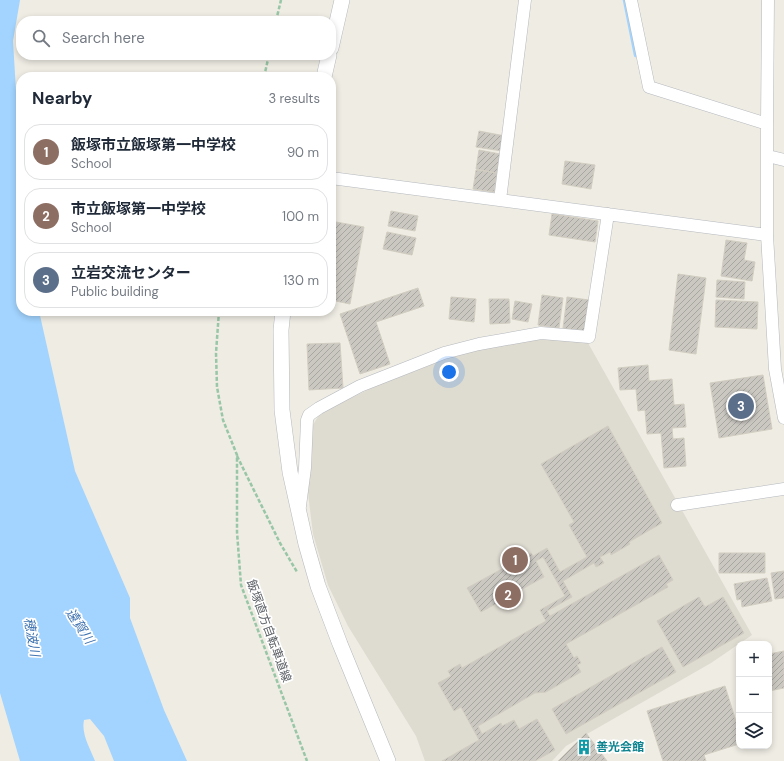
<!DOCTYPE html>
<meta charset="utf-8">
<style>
body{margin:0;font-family:"DM Sans","Noto Sans JP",sans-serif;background:#f2f2f3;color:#1f2937}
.controls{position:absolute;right:12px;bottom:12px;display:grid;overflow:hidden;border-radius:8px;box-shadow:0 2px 6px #0003}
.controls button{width:36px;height:36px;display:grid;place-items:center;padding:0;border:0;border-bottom:1px solid #e0e1e3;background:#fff;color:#1f2937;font:20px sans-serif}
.you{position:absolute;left:449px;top:372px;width:14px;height:14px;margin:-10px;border:3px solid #fff;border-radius:50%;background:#1a73e8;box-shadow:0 0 0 6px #1a73e833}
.badge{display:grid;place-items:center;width:26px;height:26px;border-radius:50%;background:#e9412e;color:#fff;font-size:13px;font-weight:700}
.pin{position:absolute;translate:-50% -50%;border:2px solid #fff;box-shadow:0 1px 4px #0006}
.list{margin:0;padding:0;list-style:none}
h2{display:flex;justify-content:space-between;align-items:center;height:52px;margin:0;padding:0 16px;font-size:17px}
h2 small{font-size:13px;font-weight:400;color:#747a83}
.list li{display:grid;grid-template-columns:26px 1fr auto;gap:12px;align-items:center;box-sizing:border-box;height:56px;margin:0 8px 8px;padding:0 8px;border:1px solid #e0e1e3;border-radius:16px}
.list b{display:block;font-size:15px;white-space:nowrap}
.list p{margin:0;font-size:13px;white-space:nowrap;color:#747a83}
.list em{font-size:13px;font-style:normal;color:#747a83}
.icon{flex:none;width:22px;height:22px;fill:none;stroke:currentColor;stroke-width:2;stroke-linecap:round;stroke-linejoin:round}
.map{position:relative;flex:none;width:784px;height:761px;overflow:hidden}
.search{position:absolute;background:#fff;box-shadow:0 2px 6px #0003;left:16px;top:16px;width:320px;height:44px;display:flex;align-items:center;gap:10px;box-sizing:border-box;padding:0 14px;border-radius:16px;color:#747a83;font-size:15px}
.panel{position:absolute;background:#fff;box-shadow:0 2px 6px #0003;left:16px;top:72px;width:320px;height:244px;border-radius:16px}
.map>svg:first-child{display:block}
.education{fill:#dedbd1}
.water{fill:#a2d4ff}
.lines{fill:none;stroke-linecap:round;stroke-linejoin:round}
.stream{stroke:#a2d4ff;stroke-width:4.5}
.building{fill:url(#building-hatch);stroke:#d2cdc1}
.minor-casing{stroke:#b5b8bd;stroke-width:13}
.tertiary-casing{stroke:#b5b8bd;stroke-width:16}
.path{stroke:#98c6a6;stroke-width:2.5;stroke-dasharray:4 2;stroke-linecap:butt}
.minor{stroke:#fff;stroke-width:12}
.tertiary{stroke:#fff;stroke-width:15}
.labels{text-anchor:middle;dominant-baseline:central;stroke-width:3.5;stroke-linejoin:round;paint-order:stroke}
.street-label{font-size:12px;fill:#5b5f64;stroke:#fff}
.culture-label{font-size:12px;font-weight:bold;fill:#0d838f;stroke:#fff;text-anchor:start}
.water-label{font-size:13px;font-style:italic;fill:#3f73b1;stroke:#fff}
</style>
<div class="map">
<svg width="784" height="761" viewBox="0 0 784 761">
<defs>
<pattern id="building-hatch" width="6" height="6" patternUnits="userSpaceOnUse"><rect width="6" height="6" fill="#cbc8c2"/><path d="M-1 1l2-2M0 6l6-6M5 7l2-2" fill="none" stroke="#a8a6a1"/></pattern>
</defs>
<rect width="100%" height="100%" fill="#eeece3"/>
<path class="education" d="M540 337 588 343 752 635 711 663 566 746 552 761H425L416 736 348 626 328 585 313 534 308 493 313 425 320 413 378 385 465 352Z"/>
<path class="water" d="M0 0H20L13 41 21 174V311H39L75 471 130 598V618L164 710 187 761H114L104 736 90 719 84 720C81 734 90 748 95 761H20L0 693Z"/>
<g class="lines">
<path class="stream" d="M625 0 636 55"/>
</g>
<path class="building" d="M479 131 505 136 502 151 476 147Z
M479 150 500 154 497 173 476 169Z
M565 161 595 165 591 189 562 184Z
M476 170 497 173 494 192 473 189Z
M391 211 418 216 415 231 388 226Z
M552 214 598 221 595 242 549 235Z
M336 222 364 227 350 304 331 300V251Z
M387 232 416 238 412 255 383 249Z
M726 240 747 243 744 260 755 262 752 281 721 276Z
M678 274 706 278 696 354 669 350Z
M717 280 745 282 744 299 716 297Z
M418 288 424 306 376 322 390 364 360 374 340 314Z
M542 295 563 298 559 328 538 325Z
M451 297 476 299 474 322 449 319Z
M567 297 589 300 585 331 563 328Z
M489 299H509L510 323 490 324Z
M716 300 758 302 757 329 715 327Z
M515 301 532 304 528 322 512 319Z
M340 343 343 388 309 390 307 344Z
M648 365 649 381 672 379 674 405 684 404 686 427 672 428 673 439 684 438 686 466 664 468 661 433 647 434 645 410 638 411 636 389 620 390 618 368Z
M763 375 772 429 719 438 710 383Z
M608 426 662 523 629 542 630 544 611 555 610 552 600 557 604 563 596 567 594 563 563 581 572 597 547 611 550 616 659 555 673 580 666 584 668 587 566 644 574 658 577 656 581 663 577 665 581 672 546 692 535 693 478 726 482 734 501 723 502 726 514 720 519 729 537 719 555 750 535 761H442L479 740 461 707 454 711 438 683 451 676 448 671 460 664 462 668 546 621 540 610 565 596 543 557 536 561 544 577 481 612 467 588 531 553 533 556 547 548 560 572 587 557 569 525 574 522 541 464Z
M719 553H765V573H719Z
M784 571V598L775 599 771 573Z
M767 578 772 601 742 607 741 599 737 600 734 584Z
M699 597 705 607 723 597 744 633 683 667 657 621Z
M662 647 676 672 566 734 552 709Z
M784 651V688L769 691V654Z
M725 686 739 731V744L704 755 706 761H663L647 711Z
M586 733 607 761H558Z"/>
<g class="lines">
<defs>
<path id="minor" d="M631 0 649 87 767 124V235L775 369 784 418
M767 124 768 0
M768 156 784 160
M331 178 767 235
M500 200 525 0
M677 505 784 489
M300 506 305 468 307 420 309 415 319 408 360 386 444 353 479 344 541 333 589 337 608 214"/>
<path id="tertiary" d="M331 48 342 0
M324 77 329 55
M283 311 281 330 282 410 290 472 306 544 318 586 340 644 388 761"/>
</defs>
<use href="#minor" class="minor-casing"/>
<use href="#tertiary" class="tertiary-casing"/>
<path class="path" d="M276 21 281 0
M264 77 269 55
M219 311 216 353 217 387 223 420 237 455V532L241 585 307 761
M237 456 280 543 297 572"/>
<use href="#minor" class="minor"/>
<use href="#tertiary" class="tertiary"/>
</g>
<defs>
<symbol id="building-bare" viewBox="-9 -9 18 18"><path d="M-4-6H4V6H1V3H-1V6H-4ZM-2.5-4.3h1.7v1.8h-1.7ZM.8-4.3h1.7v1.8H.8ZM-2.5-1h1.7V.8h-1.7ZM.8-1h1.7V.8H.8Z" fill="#0f9aa8" stroke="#fff" stroke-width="2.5" paint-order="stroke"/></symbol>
</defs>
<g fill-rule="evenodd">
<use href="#building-bare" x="573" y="736" width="22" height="22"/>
</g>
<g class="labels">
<g class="street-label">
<text transform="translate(269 631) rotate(70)">飯塚直方自転車道線</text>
</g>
<g class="culture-label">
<text x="596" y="747">善光会館</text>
</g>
<g class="water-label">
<text transform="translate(80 626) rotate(57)">遠賀川</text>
<text transform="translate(32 637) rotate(80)">穂波川</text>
</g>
</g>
</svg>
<div class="controls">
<button>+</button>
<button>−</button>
<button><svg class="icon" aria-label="layers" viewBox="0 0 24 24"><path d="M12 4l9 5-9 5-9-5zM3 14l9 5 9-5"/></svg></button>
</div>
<div class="you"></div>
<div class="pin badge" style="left:515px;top:560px;background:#8d6e63">1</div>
<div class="pin badge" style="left:508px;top:595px;background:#8d6e63">2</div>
<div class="pin badge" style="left:741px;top:406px;background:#5c6f8a">3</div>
<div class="search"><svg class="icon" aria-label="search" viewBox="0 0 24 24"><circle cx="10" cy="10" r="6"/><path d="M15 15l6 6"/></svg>Search here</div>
<section class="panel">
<h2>Nearby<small>3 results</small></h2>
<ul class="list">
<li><span class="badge" style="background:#8d6e63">1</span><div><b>飯塚市立飯塚第一中学校</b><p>School</p></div><em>90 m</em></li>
<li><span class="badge" style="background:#8d6e63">2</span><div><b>市立飯塚第一中学校</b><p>School</p></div><em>100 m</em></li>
<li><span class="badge" style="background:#5c6f8a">3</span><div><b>立岩交流センター</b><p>Public building</p></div><em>130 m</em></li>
</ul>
</section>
</div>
